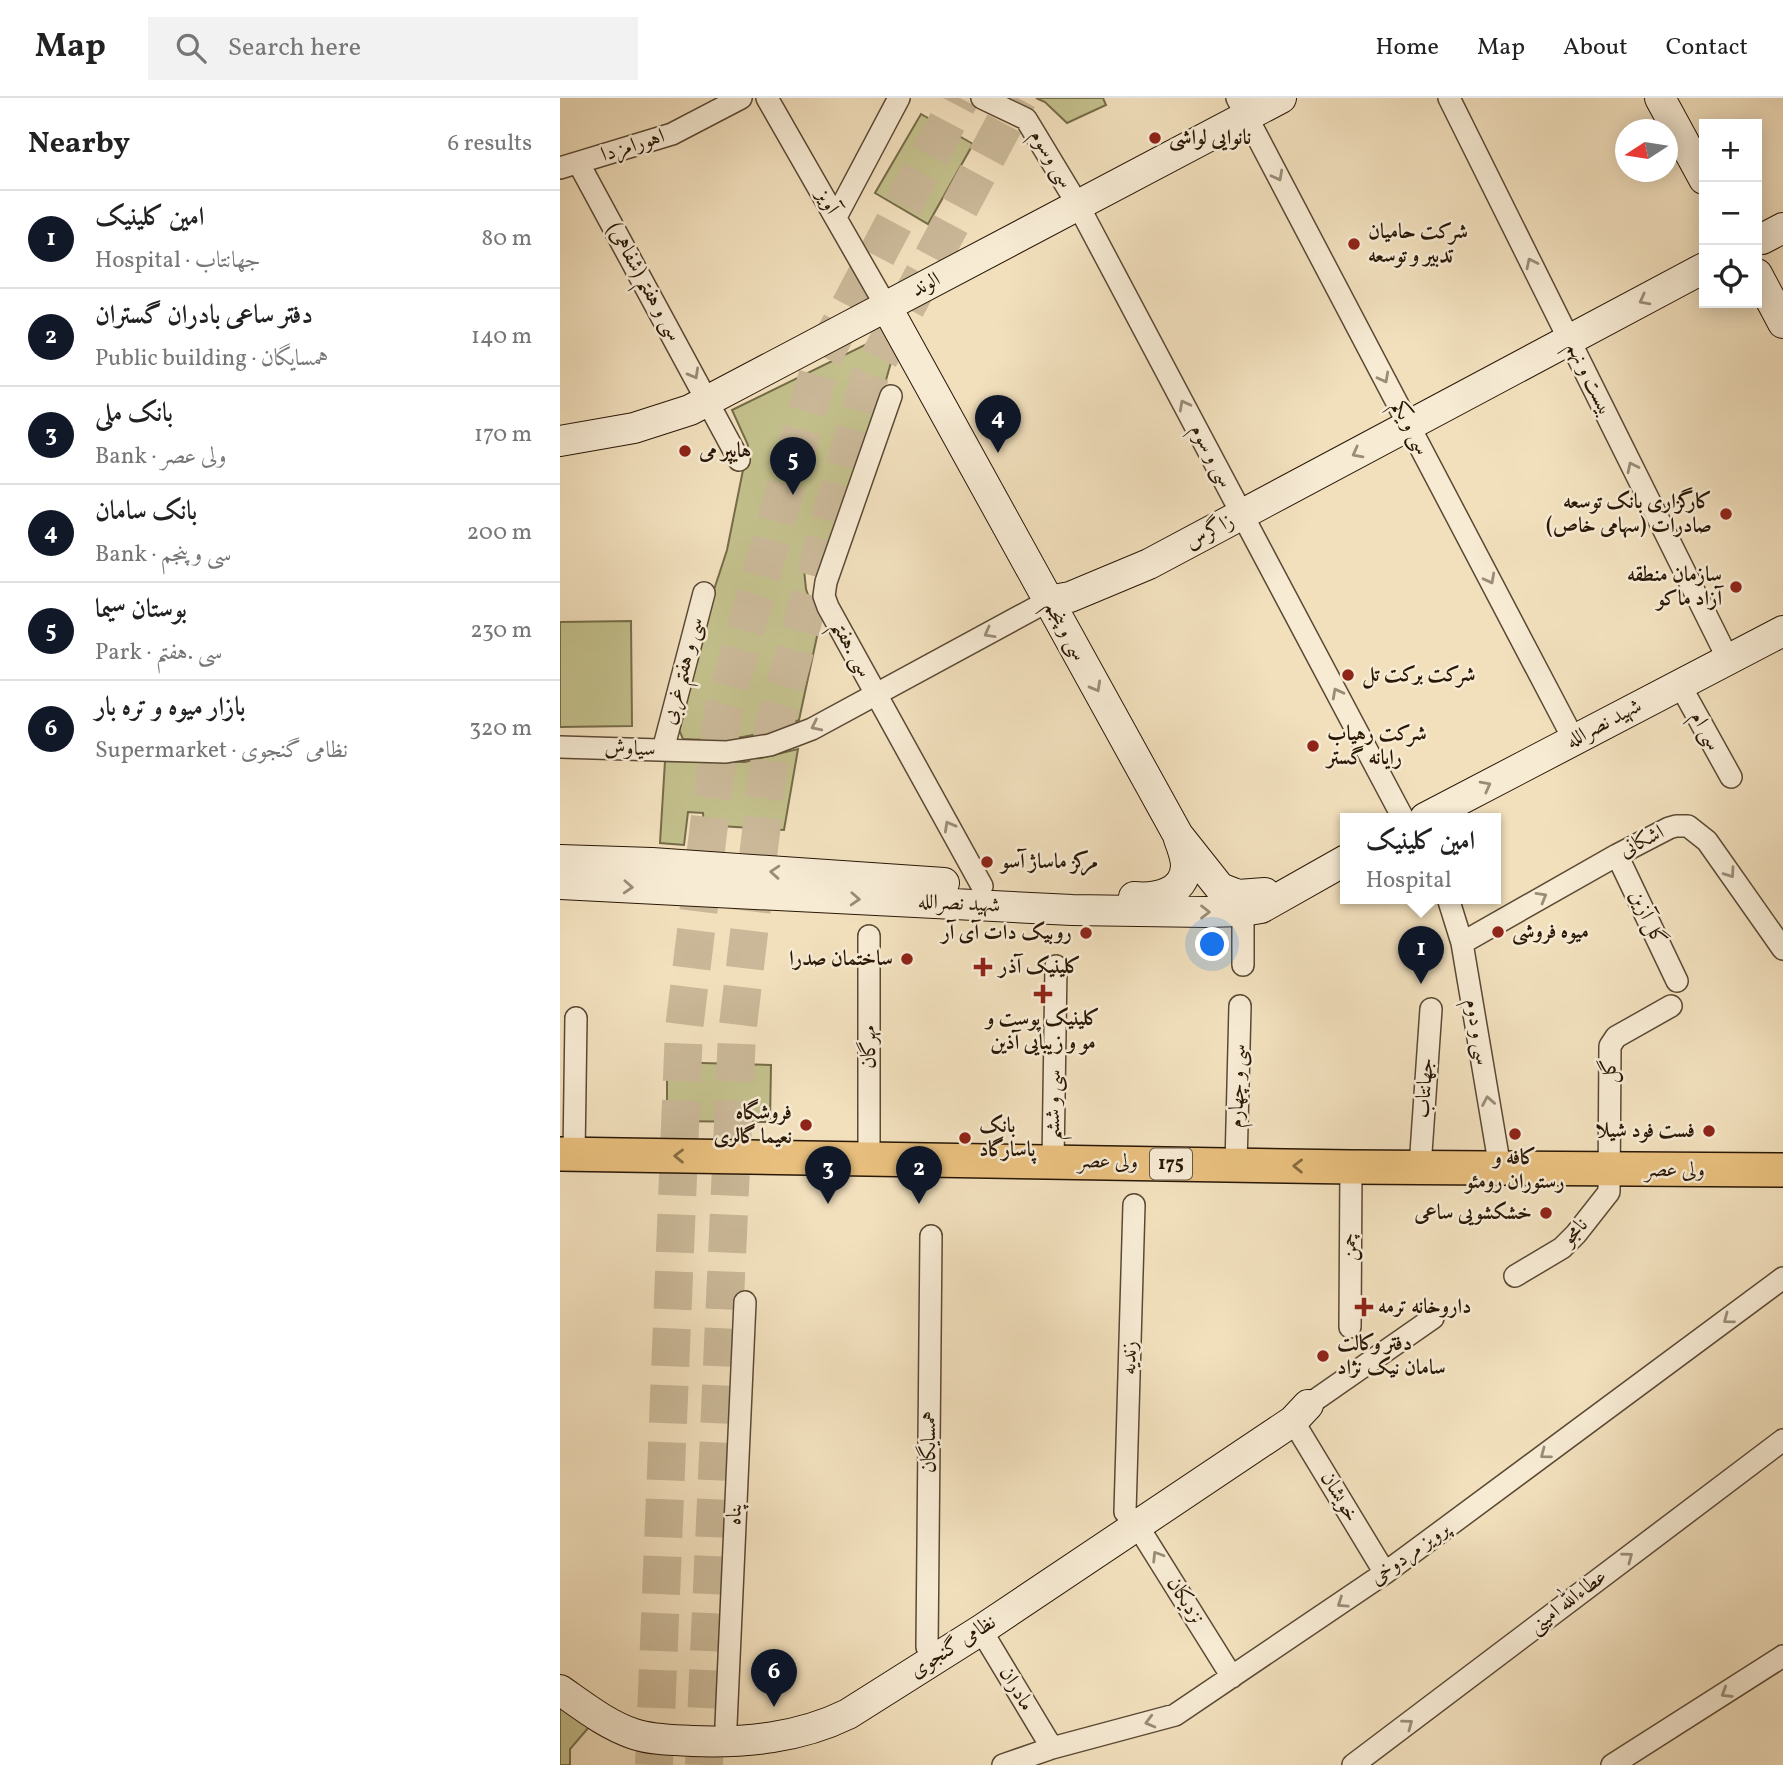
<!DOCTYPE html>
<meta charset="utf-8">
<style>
body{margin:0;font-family:Vollkorn,Amiri,serif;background:#f2f2f2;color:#222}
.controls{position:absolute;right:21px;top:21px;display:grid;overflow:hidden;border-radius:0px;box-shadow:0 4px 18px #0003}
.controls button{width:63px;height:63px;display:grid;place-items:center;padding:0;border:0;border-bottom:2px solid #e0e0e0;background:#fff;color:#222;font:35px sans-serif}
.compass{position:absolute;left:1055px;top:21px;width:63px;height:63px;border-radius:50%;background:#fff;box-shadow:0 4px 18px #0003;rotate:258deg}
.you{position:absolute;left:653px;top:847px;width:24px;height:24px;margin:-18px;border:5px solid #fff;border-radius:50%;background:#1a73e8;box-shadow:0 0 0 10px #1a73e833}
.badge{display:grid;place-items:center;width:46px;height:46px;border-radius:50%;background:#111827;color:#fff;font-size:23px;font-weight:700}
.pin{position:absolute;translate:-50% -58px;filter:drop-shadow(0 2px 4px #0008)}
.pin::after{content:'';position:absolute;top:37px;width:24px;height:21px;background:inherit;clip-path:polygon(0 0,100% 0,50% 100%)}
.popup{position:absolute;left:780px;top:715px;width:161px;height:91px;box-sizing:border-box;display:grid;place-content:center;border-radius:0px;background:#fff;filter:drop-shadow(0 2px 5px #0005);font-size:23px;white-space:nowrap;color:#767676}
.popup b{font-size:26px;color:#222}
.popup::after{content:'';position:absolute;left:50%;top:100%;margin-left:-14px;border:14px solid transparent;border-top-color:#fff}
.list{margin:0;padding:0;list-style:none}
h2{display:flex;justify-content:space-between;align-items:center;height:91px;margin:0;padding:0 28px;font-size:30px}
h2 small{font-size:23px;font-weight:400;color:#767676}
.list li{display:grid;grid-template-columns:46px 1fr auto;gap:21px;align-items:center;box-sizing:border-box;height:98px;padding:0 28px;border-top:2px solid #e0e0e0}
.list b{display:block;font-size:26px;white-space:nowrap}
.list p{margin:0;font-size:23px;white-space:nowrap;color:#767676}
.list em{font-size:23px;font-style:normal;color:#767676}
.icon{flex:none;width:38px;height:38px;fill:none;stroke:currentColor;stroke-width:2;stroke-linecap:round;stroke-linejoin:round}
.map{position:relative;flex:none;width:1223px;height:1667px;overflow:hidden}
header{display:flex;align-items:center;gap:42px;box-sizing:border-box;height:98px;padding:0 35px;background:#fff;border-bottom:2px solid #e0e0e0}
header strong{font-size:33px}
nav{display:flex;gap:38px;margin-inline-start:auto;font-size:24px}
.search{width:490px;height:63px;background:#f2f2f2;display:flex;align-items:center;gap:18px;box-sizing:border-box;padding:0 24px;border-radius:0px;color:#767676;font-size:26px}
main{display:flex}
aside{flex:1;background:#fff}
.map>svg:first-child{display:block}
.green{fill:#c3c08c;stroke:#766c49;stroke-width:2}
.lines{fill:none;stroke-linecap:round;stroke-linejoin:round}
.highway-tunnel{stroke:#cab898;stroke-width:38;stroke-dasharray:38 19;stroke-linecap:butt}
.street-casing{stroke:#5b4934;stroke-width:24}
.secondary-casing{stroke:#291706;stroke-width:32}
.primary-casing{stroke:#291706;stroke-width:36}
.street{stroke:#f7ebd4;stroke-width:21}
.secondary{stroke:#f7ebd4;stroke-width:30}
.primary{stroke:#e9c07e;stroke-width:33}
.oneway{stroke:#9a8c77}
.oneway2{stroke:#896c42}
.poi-dot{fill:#8f2418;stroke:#f7ebd4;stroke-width:2.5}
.labels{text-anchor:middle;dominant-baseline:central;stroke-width:5;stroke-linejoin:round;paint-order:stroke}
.shield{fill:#f7ebd4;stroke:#675744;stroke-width:2}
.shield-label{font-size:19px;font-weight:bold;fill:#291706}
.poi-label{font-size:21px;font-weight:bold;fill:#291706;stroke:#f7ebd4;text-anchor:start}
.street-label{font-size:21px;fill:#291706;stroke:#f7ebd4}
</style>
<header>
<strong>Map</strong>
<div class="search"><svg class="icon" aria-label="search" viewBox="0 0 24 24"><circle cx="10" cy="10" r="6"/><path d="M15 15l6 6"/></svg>Search here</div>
<nav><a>Home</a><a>Map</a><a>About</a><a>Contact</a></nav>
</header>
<main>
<aside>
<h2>Nearby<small>6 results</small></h2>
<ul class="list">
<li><span class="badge">1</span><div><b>امین کلینیک</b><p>Hospital · جهانتاب</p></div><em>80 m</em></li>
<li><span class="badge">2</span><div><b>دفتر ساعی بادران گستران</b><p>Public building · همسایگان</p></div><em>140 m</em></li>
<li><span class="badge">3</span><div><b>بانک ملی</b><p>Bank · ولی عصر</p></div><em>170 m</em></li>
<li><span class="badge">4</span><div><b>بانک سامان</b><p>Bank · سی و پنجم</p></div><em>200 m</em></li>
<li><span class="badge">5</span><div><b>بوستان سیما</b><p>Park · سی .هفتم</p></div><em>230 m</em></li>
<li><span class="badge">6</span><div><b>بازار میوه و تره بار</b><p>Supermarket · نظامی گنجوی</p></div><em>320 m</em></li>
</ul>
</aside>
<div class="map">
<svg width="1223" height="1667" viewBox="0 0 1223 1667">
<rect width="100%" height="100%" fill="#f2e0bd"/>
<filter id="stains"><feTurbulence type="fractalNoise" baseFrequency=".00286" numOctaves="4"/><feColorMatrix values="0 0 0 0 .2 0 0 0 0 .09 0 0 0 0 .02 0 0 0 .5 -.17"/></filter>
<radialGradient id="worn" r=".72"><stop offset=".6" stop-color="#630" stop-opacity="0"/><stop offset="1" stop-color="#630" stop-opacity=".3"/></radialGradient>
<path class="green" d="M476 0H543L546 7 507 25 485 4Z
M361 16 413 46 368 126 315 95Z
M319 240 332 261 308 345 270 447 253 454 246 461 244 471 246 491 259 529 239 622C199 639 167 644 123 641L119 632 150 504 167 452 188 347 172 312Z
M71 523 72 628 0 629V524Z
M238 651 224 732 144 727 143 715 128 714 124 747 100 745 105 663 185 664Z
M107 964 211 967 210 1024 107 1023Z
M0 1603 29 1629 10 1651V1667H0Z"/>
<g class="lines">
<path class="highway-tunnel" d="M94 1667 124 931 163 613 262 261 400 0
M144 1667 177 936 213 633 310 277 458 0"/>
<defs>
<path id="street" d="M207 0 326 208
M422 0 466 21 518 107 843 720
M677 0 1014 642
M889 0 1168 561
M19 66 179 362
M0 70 112 36 181 0
M276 119 339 0
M331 298 266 484 264 498 268 509 422 788
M1120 587 1171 679
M0 649 166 654 210 647 252 631 488 503
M103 652 144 495
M1057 757 1117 883
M888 800 902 845 940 1070
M902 845 1057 757 1109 730 1116 728H1128L1147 743 1223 851
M683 867V813
M14 1056 16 920
M309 1061V838
M493 1063 496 868
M676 1067 680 908
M860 1069 871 911
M574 1107 565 1414 577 1427 672 1579
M955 1178 1002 1150 1016 1136 1049 1094 1050 948 1056 939 1111 908
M790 1229 791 1069
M748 1307 873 1220
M733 1323 825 1475
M421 1532 492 1650
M367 1549 371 1138
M166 1627 185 1204
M443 1667 492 1650 615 1617 825 1475 1223 1180
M793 1667 1223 1342
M1052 1667 1223 1558"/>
<path id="secondary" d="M1100 0 1144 81
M1202 141 1223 130
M1197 176 1223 225
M326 208 618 737 660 790 678 797 705 795
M0 343 74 330 130 312 721 0
M488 503 510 499 589 466 1144 170
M865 720 1223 533
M0 762 92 765 384 785
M0 786 512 812 646 814 683 813 701 810 786 762
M574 799C595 801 625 796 626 768 626 760 622 749 619 741
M0 1592C23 1608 47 1627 74 1636 92 1642 113 1642 132 1643 186 1645 239 1640 288 1616L421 1532 733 1323 748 1307"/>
<path id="primary" d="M0 1056 791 1069 1223 1072"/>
</defs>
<use href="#street" class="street-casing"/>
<use href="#secondary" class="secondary-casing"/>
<use href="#primary" class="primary-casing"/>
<use href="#street" class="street"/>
<use href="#secondary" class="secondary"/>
<use href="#primary" class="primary"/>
</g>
<defs><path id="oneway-chevron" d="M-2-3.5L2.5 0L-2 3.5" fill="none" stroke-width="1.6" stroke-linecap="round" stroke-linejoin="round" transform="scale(1.75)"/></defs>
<g class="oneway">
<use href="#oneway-chevron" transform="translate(718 78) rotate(62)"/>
<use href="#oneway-chevron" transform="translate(971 165) rotate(-116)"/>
<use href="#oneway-chevron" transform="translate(1084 202) rotate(152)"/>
<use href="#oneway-chevron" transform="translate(134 276) rotate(61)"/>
<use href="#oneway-chevron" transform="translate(824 280) rotate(62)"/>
<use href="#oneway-chevron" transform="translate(624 307) rotate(-118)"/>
<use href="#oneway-chevron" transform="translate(797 355) rotate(152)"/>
<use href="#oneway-chevron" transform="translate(1072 369) rotate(-116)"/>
<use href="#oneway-chevron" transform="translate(930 481) rotate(62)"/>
<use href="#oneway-chevron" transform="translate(429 535) rotate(151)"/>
<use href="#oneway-chevron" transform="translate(536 589) rotate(61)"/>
<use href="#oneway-chevron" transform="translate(777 595) rotate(-118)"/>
<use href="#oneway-chevron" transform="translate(256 628) rotate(154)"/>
<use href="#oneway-chevron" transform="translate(926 688) rotate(-28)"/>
<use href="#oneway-chevron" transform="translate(389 728) rotate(-119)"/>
<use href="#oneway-chevron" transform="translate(215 774) rotate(-176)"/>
<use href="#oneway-chevron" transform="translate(1170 775) rotate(55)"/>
<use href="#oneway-chevron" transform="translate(68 789) rotate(3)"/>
<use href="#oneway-chevron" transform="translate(982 799) rotate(-30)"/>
<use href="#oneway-chevron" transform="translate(295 801) rotate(3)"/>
<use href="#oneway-chevron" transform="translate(645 814)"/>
<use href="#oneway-chevron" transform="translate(928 1003) rotate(-100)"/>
<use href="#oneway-chevron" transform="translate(1168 1221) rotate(143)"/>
<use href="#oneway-chevron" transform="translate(985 1356) rotate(143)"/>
<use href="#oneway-chevron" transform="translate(597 1458) rotate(-122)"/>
<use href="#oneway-chevron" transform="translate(1068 1459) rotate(-37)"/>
<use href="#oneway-chevron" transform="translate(782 1505) rotate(146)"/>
<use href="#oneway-chevron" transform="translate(1166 1595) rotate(148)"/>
<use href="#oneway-chevron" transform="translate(590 1624) rotate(165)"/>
<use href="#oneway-chevron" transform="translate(848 1626) rotate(-37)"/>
</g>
<g class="oneway2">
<use href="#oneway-chevron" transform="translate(119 1058) rotate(-179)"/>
<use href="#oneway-chevron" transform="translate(738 1068) rotate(-179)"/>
</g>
<g class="poi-dot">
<circle cx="595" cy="40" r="7"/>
<circle cx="794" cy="146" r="7"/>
<circle cx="125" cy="353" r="7"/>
<circle cx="1166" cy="416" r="7"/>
<circle cx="1176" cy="489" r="7"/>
<circle cx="788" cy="577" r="7"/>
<circle cx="753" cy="648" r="7"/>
<circle cx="427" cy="764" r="7"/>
<circle cx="938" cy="834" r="7"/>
<circle cx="526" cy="835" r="7"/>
<circle cx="347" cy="861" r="7"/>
<path d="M419.5 858.5h7v7h7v7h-7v7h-7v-7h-7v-7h7z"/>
<path d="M479.5 885.5h7v7h7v7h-7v7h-7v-7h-7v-7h7z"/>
<circle cx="246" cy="1027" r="7"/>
<circle cx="1149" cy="1033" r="7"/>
<circle cx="955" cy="1036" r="7"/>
<circle cx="405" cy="1040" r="7"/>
<circle cx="986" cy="1115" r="7"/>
<path d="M800.5 1198.5h7v7h7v7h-7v7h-7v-7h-7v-7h7z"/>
<circle cx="763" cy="1258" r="7"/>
</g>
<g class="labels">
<rect class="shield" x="590" y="1050.5" width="42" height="31" rx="5"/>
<g class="shield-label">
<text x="611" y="1066">175</text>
</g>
<g class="poi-label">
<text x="609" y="40">نانوایی لواشی</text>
<text x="808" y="134">شرکت حامیان<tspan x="808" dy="24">تدبیر و توسعه</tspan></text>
<text x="139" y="353">هایپر می</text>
<text x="1152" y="404" text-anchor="end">کارگزاری بانک توسعه<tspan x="1152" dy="24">صادرات (سهامی خاص)</tspan></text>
<text x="1162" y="477" text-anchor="end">سازمان منطقه<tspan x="1162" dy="24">آزاد ماکو</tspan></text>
<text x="802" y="577">شرکت برکت تل</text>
<text x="767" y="636">شرکت رهیاب<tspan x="767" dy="24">رایانه گستر</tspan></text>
<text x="441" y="764">مرکز ماساژ آسو</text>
<text x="952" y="834">میوه فروشی</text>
<text x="512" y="835" text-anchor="end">روبیک دات آی آر</text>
<text x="333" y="861" text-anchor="end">ساختمان صدرا</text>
<text x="439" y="869">کلینیک آذر</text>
<text x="483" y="921" text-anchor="middle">کلینیک پوست و<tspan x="483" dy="24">مو و زیبایی آذین</tspan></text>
<text x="232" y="1015" text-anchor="end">فروشگاه<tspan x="232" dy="24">نعیما گالری</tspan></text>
<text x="419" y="1028">بانک<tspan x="419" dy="24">پاسارگاد</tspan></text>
<text x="1135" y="1033" text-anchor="end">فست فود شیلا</text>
<text x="955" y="1060" text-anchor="middle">کافه و<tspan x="955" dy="24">رستوران رومئو</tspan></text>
<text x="972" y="1115" text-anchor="end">خشکشویی ساعی</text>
<text x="818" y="1209">داروخانه ترمه</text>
<text x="777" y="1246">دفتر وکالت<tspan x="777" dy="24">سامان نیک نژاد</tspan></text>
</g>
<g class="street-label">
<text transform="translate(73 48) rotate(-18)">اهورامزدا</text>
<text transform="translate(491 61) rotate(59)">سی وسوم</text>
<text transform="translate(267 104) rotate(60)">آویز</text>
<text transform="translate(84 184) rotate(61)">سی و هفتم (شفاهی)</text>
<text transform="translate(366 187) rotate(-28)">الوند</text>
<text transform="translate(1029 281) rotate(64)">بیست و نهم</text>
<text transform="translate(850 330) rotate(62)">سی و یکم</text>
<text transform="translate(651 358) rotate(62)">سی و سوم</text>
<text transform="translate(650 434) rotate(-28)">زاگرس</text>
<text transform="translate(505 533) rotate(61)">سی و پنجم</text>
<text transform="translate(291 551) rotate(61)">سی .هفتم</text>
<text transform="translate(123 573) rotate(-75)">سی و هفتم غربی</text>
<text transform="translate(1044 626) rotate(-28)">شهید نصرالله</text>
<text transform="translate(1145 633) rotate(61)">سی ام</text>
<text transform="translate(70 651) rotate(2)">سیاوش</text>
<text transform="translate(1082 744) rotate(-27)">اشکانی</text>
<text transform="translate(399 806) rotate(3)">شهید نصرالله</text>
<text transform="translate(1087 820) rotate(64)">گل آزین</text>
<text transform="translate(917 934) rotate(80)">سی و دوم</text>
<text transform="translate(309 949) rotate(-90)">مهرگان</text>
<text transform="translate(1050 973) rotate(-91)">گل</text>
<text transform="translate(678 988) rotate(-88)">سی و چهارم</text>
<text transform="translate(865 990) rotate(-86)">جهانتاب</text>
<text transform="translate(494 1007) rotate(-89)">سی و ششم</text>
<text transform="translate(548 1064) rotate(1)">ولی عصر</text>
<text x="1115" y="1072">ولی عصر</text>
<text transform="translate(1015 1134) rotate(-47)">نامجو</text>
<text transform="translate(790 1149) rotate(-89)">چمن</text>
<text transform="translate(570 1260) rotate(-88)">زندیه</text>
<text transform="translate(369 1344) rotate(-90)">همسایگان</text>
<text transform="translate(779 1399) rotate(59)">خویشان</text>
<text transform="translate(175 1416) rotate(-87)">پناه</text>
<text transform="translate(850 1456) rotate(-36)">پرویز مردوخی</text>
<text transform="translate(625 1503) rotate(58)">نزدیکان</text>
<text transform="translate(1008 1504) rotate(-37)">عطاءالله امینی</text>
<text transform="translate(393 1549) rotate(-33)">نظامی گنجوی</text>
<text transform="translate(456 1591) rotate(59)">مادران</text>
</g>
</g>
<rect width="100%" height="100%" filter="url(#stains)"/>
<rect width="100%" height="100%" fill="url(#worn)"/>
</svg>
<div class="controls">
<button>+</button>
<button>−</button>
<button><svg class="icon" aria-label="locate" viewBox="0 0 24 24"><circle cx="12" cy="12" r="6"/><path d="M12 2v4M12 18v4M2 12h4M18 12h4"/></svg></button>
</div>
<svg class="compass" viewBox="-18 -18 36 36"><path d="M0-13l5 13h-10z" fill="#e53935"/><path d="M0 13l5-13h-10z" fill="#767676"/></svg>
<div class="you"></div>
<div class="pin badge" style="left:861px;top:886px">1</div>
<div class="popup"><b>امین کلینیک</b>Hospital</div>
<div class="pin badge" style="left:359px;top:1106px">2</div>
<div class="pin badge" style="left:268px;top:1106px">3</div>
<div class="pin badge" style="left:438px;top:355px">4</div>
<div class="pin badge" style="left:233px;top:397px">5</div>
<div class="pin badge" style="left:214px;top:1609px">6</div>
</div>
</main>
